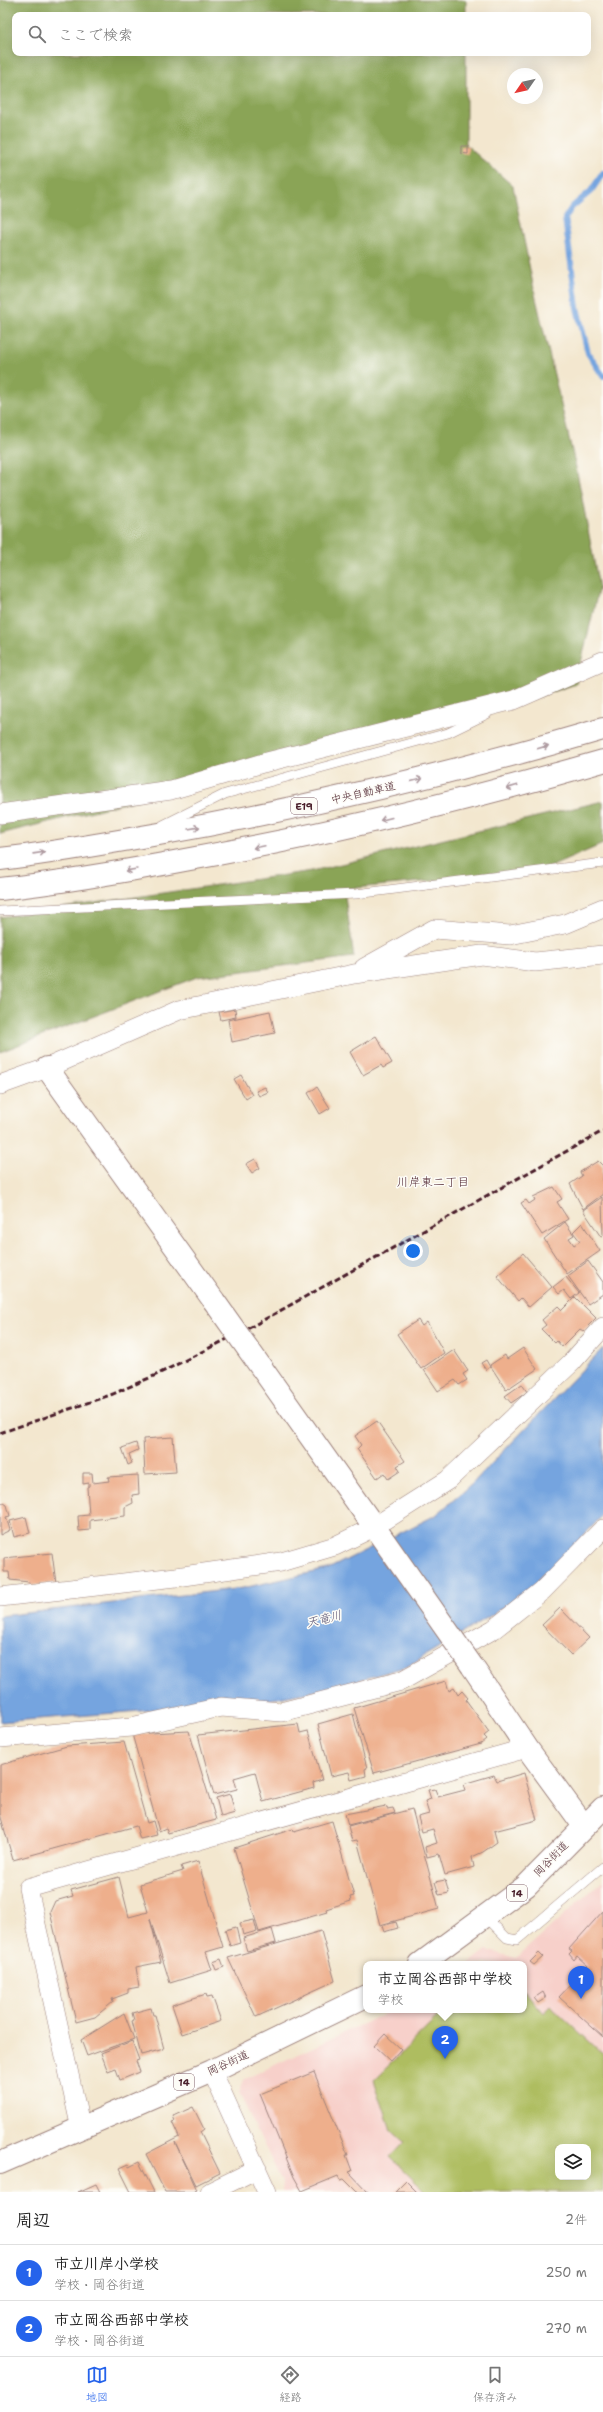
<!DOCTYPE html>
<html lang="ja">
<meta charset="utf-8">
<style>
body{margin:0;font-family:"Shantell Sans","Klee One",sans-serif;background:#f2f2f2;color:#222}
.controls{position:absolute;right:12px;bottom:12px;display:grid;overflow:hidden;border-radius:8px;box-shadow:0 4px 16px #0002}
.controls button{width:36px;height:36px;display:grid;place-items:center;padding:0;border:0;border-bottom:1px solid #e0e0e0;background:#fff;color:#222;font:20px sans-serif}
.compass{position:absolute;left:507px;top:68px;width:36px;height:36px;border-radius:50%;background:#fff;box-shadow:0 4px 16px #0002;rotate:236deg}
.you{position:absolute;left:413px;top:1251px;width:14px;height:14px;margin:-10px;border:3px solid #fff;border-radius:50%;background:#1a73e8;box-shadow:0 0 0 6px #1a73e833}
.badge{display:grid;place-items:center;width:26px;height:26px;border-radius:50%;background:#2563eb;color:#fff;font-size:13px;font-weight:700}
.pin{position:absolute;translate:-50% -33px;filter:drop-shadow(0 1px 2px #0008)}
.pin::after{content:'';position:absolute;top:21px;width:14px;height:12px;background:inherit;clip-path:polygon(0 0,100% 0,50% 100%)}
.popup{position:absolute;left:363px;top:1961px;width:164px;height:52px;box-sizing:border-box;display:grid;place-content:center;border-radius:8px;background:#fff;filter:drop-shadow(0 1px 3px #0005);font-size:13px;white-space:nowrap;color:#767676}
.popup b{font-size:15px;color:#222}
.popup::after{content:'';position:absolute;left:50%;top:100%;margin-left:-8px;border:8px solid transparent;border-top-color:#fff}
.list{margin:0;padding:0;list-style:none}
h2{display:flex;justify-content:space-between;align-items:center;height:52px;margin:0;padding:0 16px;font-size:17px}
h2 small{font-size:13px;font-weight:400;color:#767676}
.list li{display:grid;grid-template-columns:26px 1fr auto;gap:12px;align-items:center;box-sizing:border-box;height:56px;padding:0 16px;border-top:1px solid #e0e0e0}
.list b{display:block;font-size:15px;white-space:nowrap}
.list p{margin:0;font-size:13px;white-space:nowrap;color:#767676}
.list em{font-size:13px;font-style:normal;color:#767676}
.icon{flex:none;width:22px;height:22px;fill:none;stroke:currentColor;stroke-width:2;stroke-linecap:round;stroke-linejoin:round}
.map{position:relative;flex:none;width:603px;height:2192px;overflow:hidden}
.search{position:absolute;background:#fff;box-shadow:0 4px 16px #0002;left:12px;right:12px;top:12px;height:44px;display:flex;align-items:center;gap:10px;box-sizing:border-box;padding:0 14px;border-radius:8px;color:#767676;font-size:15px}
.sheet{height:164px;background:#fff}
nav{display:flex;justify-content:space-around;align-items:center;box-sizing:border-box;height:56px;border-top:1px solid #e0e0e0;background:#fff;font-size:11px;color:#767676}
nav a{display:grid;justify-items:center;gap:2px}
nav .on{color:#2563eb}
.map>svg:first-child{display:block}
.built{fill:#f7d0ca;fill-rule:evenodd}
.green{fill:#aebd60;stroke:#7c6e46;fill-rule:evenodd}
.forest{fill:#8aa456;stroke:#6a6240}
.water{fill:#75a4df;stroke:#606285}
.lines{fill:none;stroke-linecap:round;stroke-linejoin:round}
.stream{stroke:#75a4df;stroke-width:6}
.building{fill:#eeaf8c}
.service-casing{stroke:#9e837d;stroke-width:10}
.minor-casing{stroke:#9e837d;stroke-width:20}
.tertiary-casing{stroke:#9e837d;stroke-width:24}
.primary-casing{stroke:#9e837d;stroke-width:24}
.motorway-casing{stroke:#9e837d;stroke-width:24}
.service{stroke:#fff;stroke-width:9}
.minor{stroke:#fff;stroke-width:19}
.tertiary{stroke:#fff;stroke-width:22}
.primary{stroke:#fff;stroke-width:22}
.motorway{stroke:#fff;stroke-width:22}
.rail{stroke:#4a1f2b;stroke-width:3;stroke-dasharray:6 3;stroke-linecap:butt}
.tertiary-bridge-casing{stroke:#9e837d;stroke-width:24;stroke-linecap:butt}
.tertiary-bridge{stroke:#fff;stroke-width:22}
.oneway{stroke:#ae9aa0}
.labels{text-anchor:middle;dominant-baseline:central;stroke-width:3;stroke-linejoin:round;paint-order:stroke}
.shield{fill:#fdfcf7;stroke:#806168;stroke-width:1}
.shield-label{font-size:10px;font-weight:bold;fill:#4a1f2b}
.street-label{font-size:11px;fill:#4a1f2b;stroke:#fdfcf7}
.neighbourhood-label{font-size:12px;fill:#4a1f2b;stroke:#fdfcf7}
.water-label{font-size:12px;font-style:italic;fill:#5b5473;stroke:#fdfcf7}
</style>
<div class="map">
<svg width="603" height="2192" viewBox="0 0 603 2192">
<rect width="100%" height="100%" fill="#fdfcf7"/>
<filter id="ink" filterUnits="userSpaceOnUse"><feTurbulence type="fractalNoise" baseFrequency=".025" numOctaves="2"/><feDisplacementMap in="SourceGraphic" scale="8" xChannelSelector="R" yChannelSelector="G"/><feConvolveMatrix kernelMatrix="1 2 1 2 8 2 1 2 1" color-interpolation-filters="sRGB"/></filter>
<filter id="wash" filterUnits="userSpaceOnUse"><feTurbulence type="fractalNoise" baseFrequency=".012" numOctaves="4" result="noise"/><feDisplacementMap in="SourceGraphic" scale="16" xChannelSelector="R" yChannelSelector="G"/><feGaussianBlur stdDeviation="0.9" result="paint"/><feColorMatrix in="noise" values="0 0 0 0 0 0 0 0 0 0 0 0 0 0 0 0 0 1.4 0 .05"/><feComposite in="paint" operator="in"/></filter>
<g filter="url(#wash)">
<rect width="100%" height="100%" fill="#f3e7cf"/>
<path class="built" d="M603 1880V2192H281L282 2182 239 2093 245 2079 392 2010H524V1964H468L487 1950 516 1958ZM558 2147H588V2177H558Z"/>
<path class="green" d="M524 1990 544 2013 551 2006 603 2054V2192H426L390 2157 404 2142 391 2130 374 2080 445 2010H524ZM558 2147H588V2177H558Z"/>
<path class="forest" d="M0 0H466V15H15V53H466V145L513 186 535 294 577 472 599 587 576 684 488 713 0 834Z
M603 801V844L541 871 344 889 354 957 197 977 0 1052V917L312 871Z"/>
<path class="water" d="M603 1348V1515L546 1575 513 1602 408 1666 332 1688 256 1702 0 1722V1616L243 1588 328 1569 436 1515 471 1485Z"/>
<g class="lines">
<path class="stream" d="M603 173 591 191 572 207 565 218 577 308 588 353 603 376"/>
</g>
<g id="blocks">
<path class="building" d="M461 146H468V154L461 153Z
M235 1009 236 1017 221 1020 219 1012Z
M270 1011 275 1033 232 1042 228 1020Z
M376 1036 392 1063 383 1068 381 1065 363 1075 350 1052Z
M241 1075 252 1095 246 1099 234 1079Z
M265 1087 268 1092 259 1096 256 1091Z
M317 1087 330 1108 320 1114 308 1093Z
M255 1159 260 1168 252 1173 246 1164Z
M598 1161 603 1166V1194L583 1209 570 1184 582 1176 580 1172Z
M554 1187 562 1199 557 1202 568 1219 542 1235 521 1203 526 1200 529 1204 535 1200 533 1197Z
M602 1197 603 1236 601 1237 583 1210Z
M565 1222 574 1235 569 1238 574 1245 580 1241 573 1232 582 1223 600 1251 567 1274 544 1239Z
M523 1253 552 1287 529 1307 521 1298 518 1301 497 1276Z
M588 1261 603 1282V1294L588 1304 568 1276Z
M566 1277 579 1293 571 1299 564 1290 559 1294 553 1287Z
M575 1297 596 1318 583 1331 580 1329 562 1347 557 1341 555 1343 541 1329 546 1325 542 1320 558 1306 562 1310Z
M418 1320 422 1326 427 1322 444 1353 421 1369 397 1334Z
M523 1348 537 1369 506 1390 490 1365 505 1355 507 1359Z
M454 1350 468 1371 463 1374 467 1380 459 1385 455 1380 438 1391 424 1370Z
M486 1360 490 1367 486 1370 481 1363Z
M522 1384 527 1392 511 1403 505 1396Z
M377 1421 405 1461 397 1466 400 1471 388 1479 384 1473 377 1478 357 1449 361 1445 355 1436Z
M173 1437 176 1472 145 1474 143 1439Z
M136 1443 138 1450 129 1454 132 1463 128 1465 122 1448Z
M83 1473H92L93 1483 109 1481 108 1477 138 1475 139 1494 132 1495 133 1503 125 1507V1516L90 1520V1530L79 1531 78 1516 89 1515 87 1487 89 1486V1483L83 1484Z
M4 1503 7 1505 10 1516 6 1517 10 1530 0 1535V1504Z
M26 1517 30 1533 14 1537 10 1521Z
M52 1553 56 1583 30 1586 29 1582 10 1580 9 1572H4V1558Z
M560 1608 589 1638 571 1655 542 1625Z
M446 1681 449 1691 454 1688 458 1695 462 1691 468 1698 466 1700 489 1732 484 1736 487 1739 481 1744 374 1773 354 1708Z
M353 1714 367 1768 365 1769 366 1776 351 1780 349 1772 331 1776 318 1724Z
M298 1724 300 1733 308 1731 322 1780 313 1783 314 1788 263 1802 255 1772 234 1778 237 1789 214 1795 198 1735Z
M189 1731 216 1820 168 1833 166 1828 159 1831 132 1734Z
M124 1742 147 1823 153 1821 157 1835 140 1839 136 1826 13 1860 0 1814V1765L67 1746Z
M524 1773 537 1820 494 1831 497 1842 483 1852 472 1857 474 1867 445 1875 439 1854 427 1857 425 1847 437 1843 433 1829 422 1832 418 1817 429 1814 425 1801 431 1799 428 1790 435 1789 438 1797 465 1790 463 1784 494 1775 497 1781Z
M230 1794 235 1813 221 1817 216 1798Z
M386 1806 387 1809 393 1808 395 1813 348 1825 345 1814Z
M412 1809 439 1909 380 1925 357 1840 352 1841 348 1826Z
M332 1821 354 1896 350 1897 351 1901 326 1909 327 1912 259 1932 234 1848 293 1829 294 1832Z
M198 1861 223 1947 206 1952 212 1970 170 1983 150 1919 161 1962 136 1967 139 1987 128 1989V1993L112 1999 113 2002 95 2017 76 2022 50 1912 55 1901 73 1896 71 1890 119 1877 129 1917 148 1912 140 1884 183 1871 181 1866Z
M445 1880 449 1893 439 1895 435 1882Z
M603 1911V2037L559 1997 588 1966 577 1956 574 1960 569 1954 572 1951 569 1949Z
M254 1920 257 1931 243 1935 240 1923Z
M396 1922 398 1928 384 1932 382 1926Z
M236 1927 240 1943 230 1946 225 1930Z
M272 1929 276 1943 247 1951 243 1938Z
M321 1931 335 1981 256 2017 228 1958Z
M539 1953 543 1957 534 1965 530 1962Z
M221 1959 224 1967 216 1970 213 1962Z
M543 1992 546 1998 538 2003 534 1998Z
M206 1994 207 1997 212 1996 221 2021 182 2034 172 2005Z
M151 2008 153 2015H155L164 2049 141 2055 132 2021 134 2020 132 2013Z
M124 2013 134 2039 87 2056 81 2040Z
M385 2034 401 2049 390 2061 374 2046Z
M132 2041 139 2060 136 2061 140 2072 120 2080 116 2069 108 2072 101 2053Z
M314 2072 348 2155H346L352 2171 349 2172 368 2192H357L344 2179 340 2180 338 2176 302 2191 294 2177 260 2094Z
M193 2107 204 2129 200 2132 220 2173 196 2185 175 2142 197 2190 193 2192H165L146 2154 179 2137 172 2122 175 2121 173 2116Z
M139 2162 154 2192H131L119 2168 128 2164 129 2167Z
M406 2181 417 2192H395Z
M96 2184 100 2192H78Z"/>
</g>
</g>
<g filter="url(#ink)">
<use href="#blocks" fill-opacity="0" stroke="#9e837d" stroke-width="1"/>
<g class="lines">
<defs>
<path id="service" d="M163 825 225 794 448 733 487 714
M0 911 356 894 603 863
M486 1917 507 1938 517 1940 603 1867"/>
<path id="minor" d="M0 814 171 790 263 763 514 700 603 661
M364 968 434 929 510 935 565 924 603 908
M0 1085 47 1068 179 1010 354 974 482 955 535 962 603 955
M0 1597 176 1577 281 1562 335 1546 374 1527 448 1480 572 1362 603 1327
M0 1738 131 1727 221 1707 281 1712 401 1681 494 1629 542 1591 603 1529
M212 2071 267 2192
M81 2129 28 1888 527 1748
M210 2192 257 2169"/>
<path id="tertiary" d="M47 1068 214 1301
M472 1666 527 1748 584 1826"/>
<path id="primary" d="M420 1964 526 1886 603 1808
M0 2163 212 2071 366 1996"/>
<path id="motorway" d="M0 859C53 853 106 843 159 834 310 807 457 772 603 729
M0 889C64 882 127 871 190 859 329 834 467 800 603 761"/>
</defs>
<use href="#service" class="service-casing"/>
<use href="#minor" class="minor-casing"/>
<use href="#tertiary" class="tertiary-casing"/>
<use href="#primary" class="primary-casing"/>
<use href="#motorway" class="motorway-casing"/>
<use href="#service" class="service"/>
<use href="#minor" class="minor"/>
<use href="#tertiary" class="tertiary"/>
<use href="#primary" class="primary"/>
<use href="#motorway" class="motorway"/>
<path class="rail" d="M0 1433 113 1394 156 1375 249 1328 603 1131"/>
<defs>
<path id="tertiary-bridge" d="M214 1301 368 1518
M380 1535 472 1666"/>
</defs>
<use href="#tertiary-bridge" class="tertiary-bridge-casing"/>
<use href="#tertiary-bridge" class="tertiary-bridge"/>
</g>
<defs><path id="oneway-shaft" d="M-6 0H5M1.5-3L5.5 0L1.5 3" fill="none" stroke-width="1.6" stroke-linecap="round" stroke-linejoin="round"/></defs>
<g class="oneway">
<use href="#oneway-shaft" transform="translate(543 747) rotate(-16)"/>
<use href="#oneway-shaft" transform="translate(417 780) rotate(-14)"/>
<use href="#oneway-shaft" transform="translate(512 787) rotate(164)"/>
<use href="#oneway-shaft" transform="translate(386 819) rotate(166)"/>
<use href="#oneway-shaft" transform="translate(194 828) rotate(-10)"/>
<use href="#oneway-shaft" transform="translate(259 847) rotate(168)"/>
<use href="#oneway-shaft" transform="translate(39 853) rotate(-8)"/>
<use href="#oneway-shaft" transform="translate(131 870) rotate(170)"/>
</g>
</g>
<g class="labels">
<g class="shield">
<rect x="291" y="798" width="26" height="16" rx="3"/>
<rect x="507" y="1885" width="20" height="16" rx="3"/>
<rect x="174" y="2074" width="20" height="16" rx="3"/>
</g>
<g class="shield-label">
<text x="304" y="806">E19</text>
<text x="517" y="1893">14</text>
<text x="184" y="2082">14</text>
</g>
<g class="street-label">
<text transform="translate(363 793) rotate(-13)">中央自動車道</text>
<text transform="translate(551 1859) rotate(-46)">岡谷街道</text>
<text transform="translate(228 2063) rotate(-25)">岡谷街道</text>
</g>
<g class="neighbourhood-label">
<text x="433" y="1182">川岸東二丁目</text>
</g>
<g class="water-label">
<text transform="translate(324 1619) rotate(-14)">天竜川</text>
</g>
</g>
</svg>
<div class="controls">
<button><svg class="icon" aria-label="layers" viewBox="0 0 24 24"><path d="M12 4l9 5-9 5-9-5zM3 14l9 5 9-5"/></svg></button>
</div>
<svg class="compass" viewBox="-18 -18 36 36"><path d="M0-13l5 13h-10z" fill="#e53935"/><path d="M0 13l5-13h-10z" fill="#767676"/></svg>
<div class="you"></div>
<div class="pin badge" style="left:581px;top:1999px">1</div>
<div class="pin badge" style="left:445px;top:2059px">2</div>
<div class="popup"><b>市立岡谷西部中学校</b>学校</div>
<div class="search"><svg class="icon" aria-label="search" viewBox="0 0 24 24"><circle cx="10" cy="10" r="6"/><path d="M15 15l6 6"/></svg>ここで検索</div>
</div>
<section class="sheet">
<h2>周辺<small>2件</small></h2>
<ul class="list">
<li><span class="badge">1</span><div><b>市立川岸小学校</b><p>学校 · 岡谷街道</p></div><em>250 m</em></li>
<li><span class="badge">2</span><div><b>市立岡谷西部中学校</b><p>学校 · 岡谷街道</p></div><em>270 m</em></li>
</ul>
</section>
<nav>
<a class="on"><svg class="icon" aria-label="map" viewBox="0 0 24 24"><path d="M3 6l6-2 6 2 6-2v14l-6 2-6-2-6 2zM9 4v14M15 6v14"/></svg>地図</a>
<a><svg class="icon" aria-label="directions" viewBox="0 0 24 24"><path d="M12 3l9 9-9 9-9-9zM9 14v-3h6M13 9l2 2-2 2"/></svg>経路</a>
<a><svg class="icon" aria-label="saved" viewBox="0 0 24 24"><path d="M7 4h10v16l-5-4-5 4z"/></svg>保存済み</a>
</nav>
